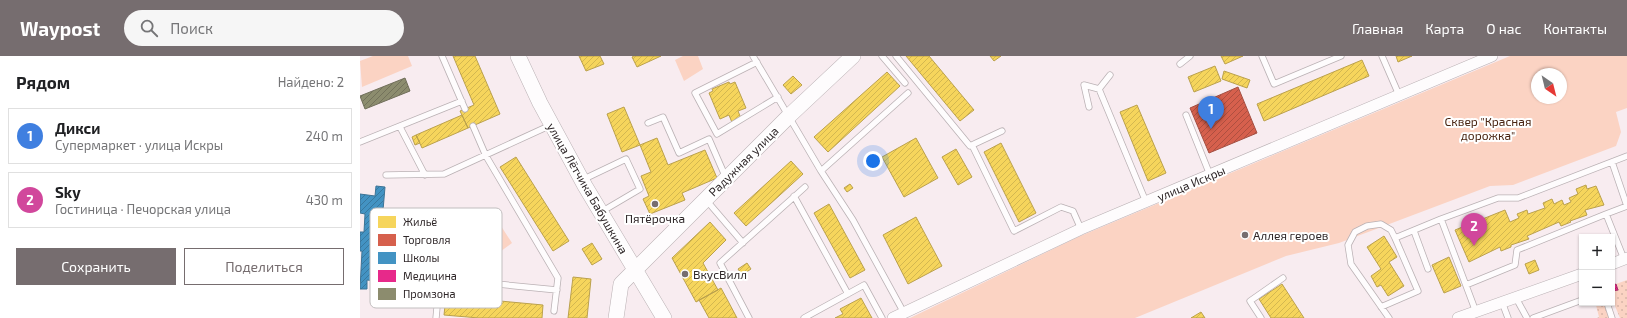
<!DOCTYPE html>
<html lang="ru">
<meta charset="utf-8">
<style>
body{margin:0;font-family:"Exo 2",sans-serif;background:#f6f6f6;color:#202124}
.controls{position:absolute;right:12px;bottom:12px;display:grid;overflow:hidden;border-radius:0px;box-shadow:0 1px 3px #0004}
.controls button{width:36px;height:36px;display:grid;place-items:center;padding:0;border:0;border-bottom:1px solid #e0e0e0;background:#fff;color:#202124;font:20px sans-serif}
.compass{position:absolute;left:1171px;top:12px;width:36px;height:36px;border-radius:50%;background:#fff;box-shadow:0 1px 3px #0004;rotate:145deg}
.you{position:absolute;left:513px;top:105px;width:14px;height:14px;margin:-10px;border:3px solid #fff;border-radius:50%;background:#1a73e8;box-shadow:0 0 0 6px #1a73e833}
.badge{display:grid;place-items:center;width:26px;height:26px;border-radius:50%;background:#766d6f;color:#fff;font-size:13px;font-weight:700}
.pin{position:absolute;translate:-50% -33px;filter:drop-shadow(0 1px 2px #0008)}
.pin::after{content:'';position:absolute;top:21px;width:14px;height:12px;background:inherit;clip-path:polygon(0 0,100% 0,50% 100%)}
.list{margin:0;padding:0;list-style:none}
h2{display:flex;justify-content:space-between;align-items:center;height:52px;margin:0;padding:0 16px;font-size:17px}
h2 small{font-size:13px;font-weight:400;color:#757577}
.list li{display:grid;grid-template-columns:26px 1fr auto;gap:12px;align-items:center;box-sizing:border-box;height:56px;margin:0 8px 8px;padding:0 8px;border:1px solid #e0e0e0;border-radius:0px}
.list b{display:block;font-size:15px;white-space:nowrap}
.list p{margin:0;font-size:13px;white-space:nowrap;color:#757577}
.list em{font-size:13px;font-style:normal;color:#757577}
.actions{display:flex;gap:8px;padding:12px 16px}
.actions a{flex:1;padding:9px 0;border:1px solid #766d6f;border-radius:0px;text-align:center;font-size:14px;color:#766d6f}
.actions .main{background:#766d6f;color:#fff}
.icon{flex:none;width:22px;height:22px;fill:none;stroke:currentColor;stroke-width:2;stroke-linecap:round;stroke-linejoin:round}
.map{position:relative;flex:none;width:1267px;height:262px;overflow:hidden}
header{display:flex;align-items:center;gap:24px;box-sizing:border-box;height:56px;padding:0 20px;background:#766d6f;color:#fff}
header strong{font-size:19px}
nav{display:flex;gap:22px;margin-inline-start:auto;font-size:14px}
.search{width:280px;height:36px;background:#f6f6f6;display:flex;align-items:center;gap:10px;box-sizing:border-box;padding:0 14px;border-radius:22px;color:#757577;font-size:15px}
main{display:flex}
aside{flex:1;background:#fff}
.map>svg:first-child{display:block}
.grass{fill:url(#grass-dots)}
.park{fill:#fbd3c3;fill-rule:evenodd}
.homes{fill:url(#homes-hatch);stroke:#bba14d}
.shops{fill:url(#shops-hatch);stroke:#a44f42}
.schools{fill:url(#schools-hatch);stroke:#3d7395}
.health{fill:url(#health-hatch);stroke:#b0296d}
.industry{fill:url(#industry-hatch);stroke:#706e5a}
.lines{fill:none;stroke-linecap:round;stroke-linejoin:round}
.lane-casing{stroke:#bab1b4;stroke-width:7}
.street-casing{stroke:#bab1b4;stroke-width:12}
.secondary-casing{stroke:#bab1b4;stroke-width:16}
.lane{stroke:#fefcfd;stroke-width:5.5}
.street{stroke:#fefcfd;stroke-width:11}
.secondary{stroke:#fefcfd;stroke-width:15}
.poi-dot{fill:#766d6f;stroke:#fff;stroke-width:1.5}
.labels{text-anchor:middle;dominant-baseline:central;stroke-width:4;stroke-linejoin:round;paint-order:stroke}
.park-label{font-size:12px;fill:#492512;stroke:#fff}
.street-label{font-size:12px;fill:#30282a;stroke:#fff}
.poi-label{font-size:12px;fill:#30282a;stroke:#fff;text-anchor:start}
.key{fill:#fff;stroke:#c1bebf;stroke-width:1}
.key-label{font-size:11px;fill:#30282a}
</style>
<header>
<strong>Waypost</strong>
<div class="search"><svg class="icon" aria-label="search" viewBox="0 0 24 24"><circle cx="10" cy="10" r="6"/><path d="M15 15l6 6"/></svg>Поиск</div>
<nav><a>Главная</a><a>Карта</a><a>О нас</a><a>Контакты</a></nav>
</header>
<main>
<aside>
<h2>Рядом<small>Найдено: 2</small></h2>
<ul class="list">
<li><span class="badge" style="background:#3f7fe0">1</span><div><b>Дикси</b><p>Супермаркет · улица Искры</p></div><em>240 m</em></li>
<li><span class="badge" style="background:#d1479c">2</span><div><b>Sky</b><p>Гостиница · Печорская улица</p></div><em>430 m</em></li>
</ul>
<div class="actions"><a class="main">Сохранить</a><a>Поделиться</a></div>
</aside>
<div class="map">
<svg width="1267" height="262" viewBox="0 0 1267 262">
<defs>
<pattern id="grass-dots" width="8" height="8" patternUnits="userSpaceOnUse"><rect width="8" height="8" fill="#fbd3c3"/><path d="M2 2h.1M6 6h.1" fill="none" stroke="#d7b5a8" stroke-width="1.8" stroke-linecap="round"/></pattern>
<pattern id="homes-hatch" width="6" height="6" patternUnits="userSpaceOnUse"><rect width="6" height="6" fill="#f6d55c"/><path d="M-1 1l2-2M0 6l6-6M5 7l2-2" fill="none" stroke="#d3b750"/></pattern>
<pattern id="shops-hatch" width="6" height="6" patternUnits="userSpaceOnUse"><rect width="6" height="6" fill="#d6604d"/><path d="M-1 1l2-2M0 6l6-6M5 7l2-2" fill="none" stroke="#ae4f40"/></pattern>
<pattern id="schools-hatch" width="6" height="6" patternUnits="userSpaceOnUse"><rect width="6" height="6" fill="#4393c3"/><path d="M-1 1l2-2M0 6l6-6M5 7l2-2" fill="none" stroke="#38789f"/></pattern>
<pattern id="health-hatch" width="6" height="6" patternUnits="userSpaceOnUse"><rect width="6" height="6" fill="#e7298a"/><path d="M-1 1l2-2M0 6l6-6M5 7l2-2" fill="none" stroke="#bc2371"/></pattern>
<pattern id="industry-hatch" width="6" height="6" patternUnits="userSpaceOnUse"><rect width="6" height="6" fill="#8c8c6e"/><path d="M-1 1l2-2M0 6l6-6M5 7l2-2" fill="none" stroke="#73725b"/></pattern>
</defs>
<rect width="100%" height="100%" fill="#f8ecf0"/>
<path class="grass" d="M1267 224V262H1260L1252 243V235L1258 233 1256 228Z
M1238 247H1244L1249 262H1237L1239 261 1236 249Z"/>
<path class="park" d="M13 0H48L52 10 2 31 0 5Z
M323 0H338L343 13 324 25 315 4Z
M1150 0H1267V52L1256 56 1261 76 1256 90 1153 129 1130 130 979 187 926 200 775 262H550L718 181ZM1177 18H1201V42H1177Z
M141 170 152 187 129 204 117 187Z"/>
<path class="homes" d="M93 0H115L140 58 108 72 100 55 114 49Z
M219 0H240L244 8 226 15Z
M274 0H301L277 11 272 1Z
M546 0H569L614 54 600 65Z
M630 0H641L634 5Z
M861 0H883L865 8Z
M1036 0H1052L1038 6Z
M1002 4 1009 20 904 65 897 48Z
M855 10 861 25 834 36 828 21Z
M864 15 890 24 887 32 862 23Z
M527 16 540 30 468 96 454 81Z
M433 20 442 29 431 38 423 29Z
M369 26 370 28 375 26 386 52 378 55 382 65 373 69 369 59 360 63 349 37 353 35 352 33Z
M777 49 806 117 788 125 760 56Z
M264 51 280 89 262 96 247 58Z
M102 59 108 72 62 92 56 79Z
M56 79 60 87 55 89 52 81Z
M297 82 308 109 345 94 357 122 322 137 325 144 290 158 283 143 289 140 281 120 291 116 280 89Z
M556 82 578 122 544 141 522 101Z
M641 87 676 157 659 166 624 96Z
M596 93 612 121 598 129 582 101Z
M156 101 209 185 193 195 140 111Z
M431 105 443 118 386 170 374 157Z
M490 128 493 132 487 136 484 132Z
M1226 129 1227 133 1236 130 1244 149 1225 154 1227 159 1210 165 1211 166 1201 170 1199 166 1167 180 1169 183 1151 189V191L1141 195 1140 191 1109 206 1095 174 1145 154 1150 166 1159 162 1157 158 1167 154 1168 158 1185 152 1183 147 1192 143 1194 148 1202 144 1204 149 1211 146 1209 142 1218 138 1216 133Z
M469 148 505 214 490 222 454 157Z
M556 161 582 210 548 228 523 179Z
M350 166 366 184 343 207 358 234 336 246 312 202Z
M1024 180 1037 201 1029 206 1044 230 1028 240 1021 229 1017 231 1011 220 1021 213 1007 191Z
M232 187 242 203 232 209 222 193Z
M1089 201 1101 230 1084 237 1072 209Z
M1175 204 1179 214 1169 218 1165 208Z
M387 207 391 213 382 219 378 213Z
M213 221 231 223 227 262H208Z
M922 228 944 262H911L899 243Z
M361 232 368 245 377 262H349L339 244Z
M86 240 183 249 182 262H119L84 259Z
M501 242 512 262H475L483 258 480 253Z
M841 256 845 262H831Z"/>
<path class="shops" d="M878 31 897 77 849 97 830 52Z"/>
<path class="schools" d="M16 130 25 131 17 225 7 224V233H0L2 195H0V176H4L5 158 0 157V138L15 140Z"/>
<path class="health" d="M1256 228 1258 234 1252 235V230Z"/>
<path class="industry" d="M45 22 50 35 5 53 0 40Z"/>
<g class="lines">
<defs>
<path id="lane" d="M82 0 105 53
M393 0 461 115 493 164 544 257
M522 0 545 27
M536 0 610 90 612 89 654 175 701 151 713 155 721 173
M902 0 914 28 981 0
M1022 0 1039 39
M397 6 335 37 357 78 418 41
M820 8 830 0
M750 19 739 33 786 146
M729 51 724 29 739 33
M826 59 850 119
M288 67 303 61 319 97 349 83 366 122
M113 70 126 100 198 222 194 255
M40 71 65 119
M0 86 102 45
M612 89 642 75
M1252 106 1267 150 1246 158 1264 203
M461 115 548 37
M26 119 84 118 191 69
M222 124 266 103 280 133 241 156
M434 140 488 238
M347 145 383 187
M1054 175 1068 213
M1106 229 1155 209 1157 194 1246 158
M1156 242 1167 262
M1142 246 1148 262
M1247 247 1252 262
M1021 251 1058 235 1035 182 1081 163
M1116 256 1081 163 1138 142H1158L1267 100
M76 262 79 230 86 223 197 234
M389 262 360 207 445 131
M444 262 504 229 522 262
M901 262 890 245 923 222
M1029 262 991 208 988 189 995 176 1007 170 1021 168 1031 174 1035 182
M1173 262 1222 244"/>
<path id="street" d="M1252 208 1267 202
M533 262 721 173 1132 0
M1098 262 1222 218"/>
<path id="secondary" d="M158 0 180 47 225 130 304 262
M256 262 261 228 429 60 493 0"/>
</defs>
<use href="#lane" class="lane-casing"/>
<use href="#street" class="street-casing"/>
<use href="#secondary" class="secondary-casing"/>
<use href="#lane" class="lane"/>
<use href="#street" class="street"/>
<use href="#secondary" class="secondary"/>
</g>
<g class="poi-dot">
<circle cx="295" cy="148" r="4"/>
<circle cx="885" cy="179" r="4"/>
<circle cx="325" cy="218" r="4"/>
</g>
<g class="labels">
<g class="park-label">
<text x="1128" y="65">Сквер "Красная<tspan x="1128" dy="14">дорожка"</tspan></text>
</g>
<g class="street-label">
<text transform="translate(383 105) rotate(-45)">Радужная улица</text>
<text transform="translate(831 127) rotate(-23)">улица Искры</text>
<text transform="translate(228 132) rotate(60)">улица Лётчика Бабушкина</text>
</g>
<g class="poi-label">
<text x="295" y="162" text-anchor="middle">Пятёрочка</text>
<text x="893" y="179">Аллея героев</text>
<text x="333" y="218">ВкусВилл</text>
</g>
</g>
<rect x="10" y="152" width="132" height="100" rx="6" class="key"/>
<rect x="18" y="160" width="18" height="12" fill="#f6d55c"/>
<rect x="18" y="178" width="18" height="12" fill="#d6604d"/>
<rect x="18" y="196" width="18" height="12" fill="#4393c3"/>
<rect x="18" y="214" width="18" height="12" fill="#e7298a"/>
<rect x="18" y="232" width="18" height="12" fill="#8c8c6e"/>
<g class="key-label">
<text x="43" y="170">Жильё</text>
<text x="43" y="188">Торговля</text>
<text x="43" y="206">Школы</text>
<text x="43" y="224">Медицина</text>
<text x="43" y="242">Промзона</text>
</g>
</svg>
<div class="controls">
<button>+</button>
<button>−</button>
</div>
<svg class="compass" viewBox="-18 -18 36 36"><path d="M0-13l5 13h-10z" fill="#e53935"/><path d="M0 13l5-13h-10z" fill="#757577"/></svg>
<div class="you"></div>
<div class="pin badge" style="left:851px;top:73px;background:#3f7fe0">1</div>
<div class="pin badge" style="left:1114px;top:190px;background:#d1479c">2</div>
</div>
</main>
